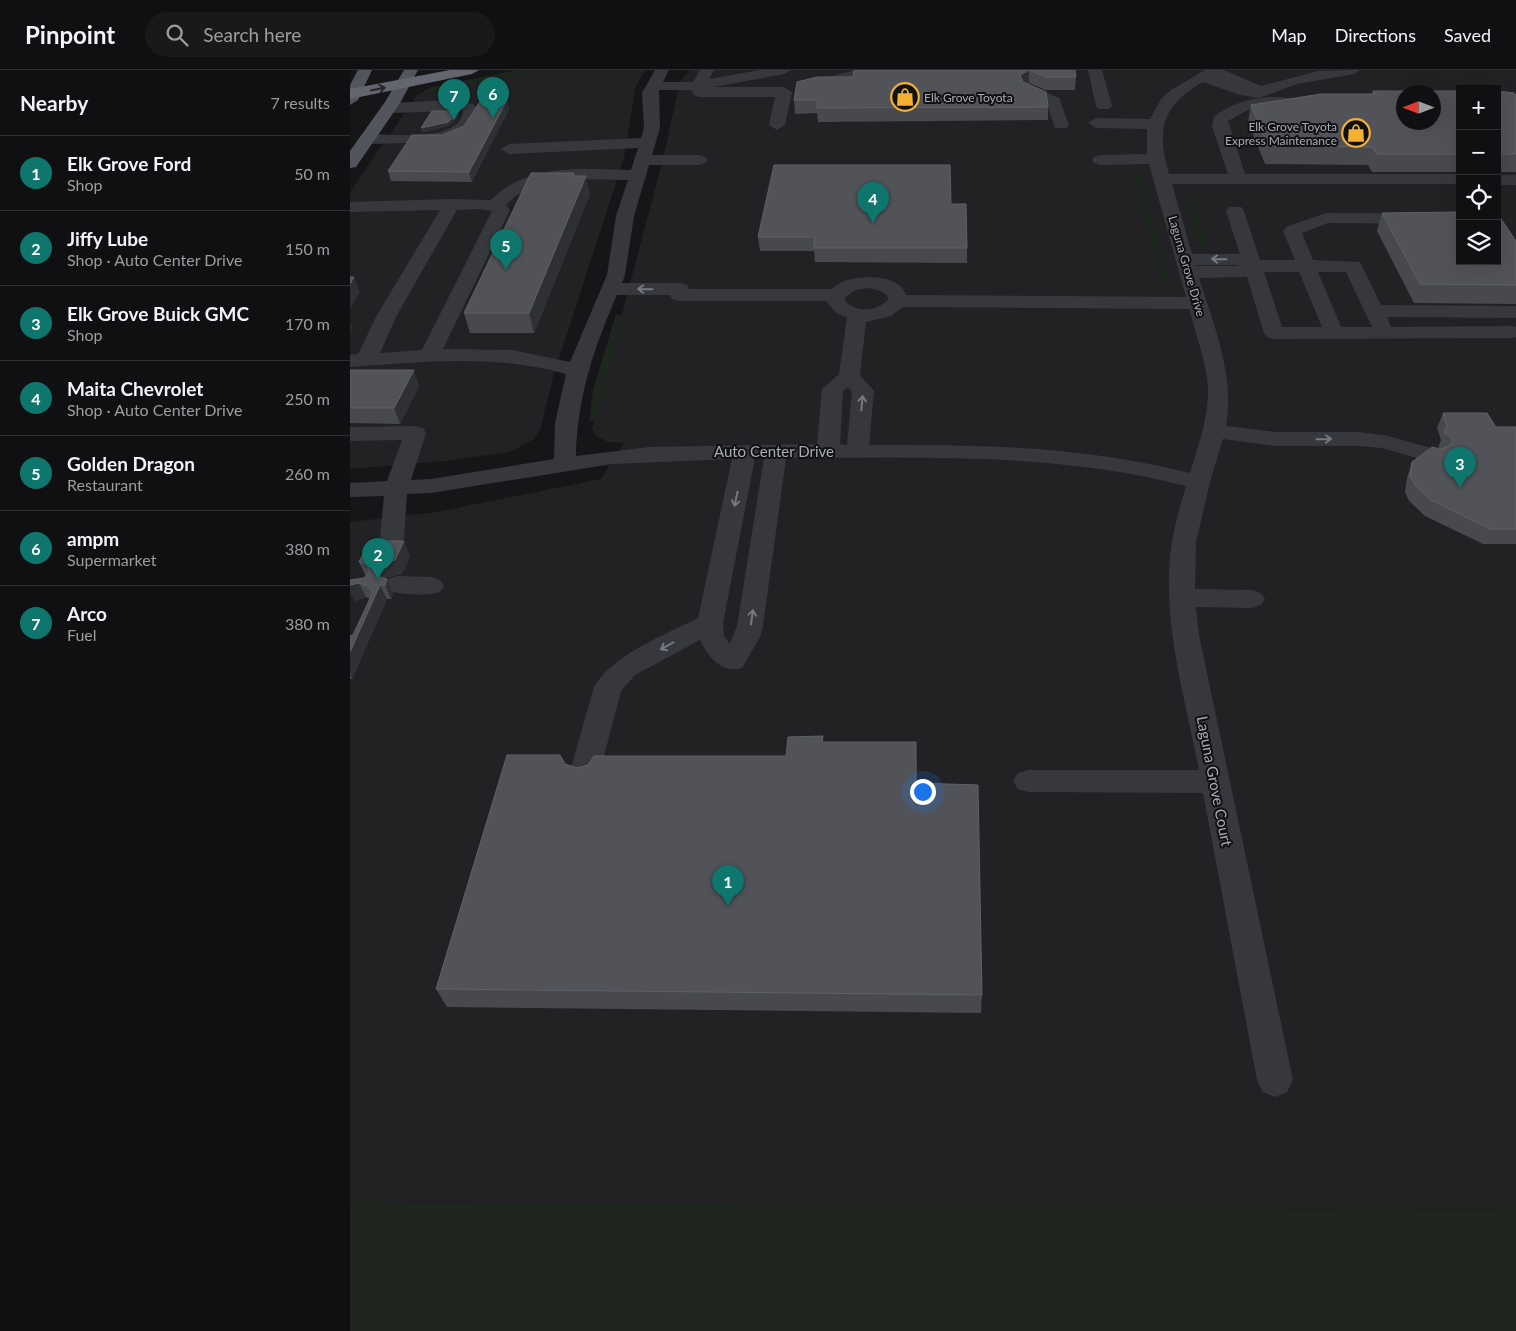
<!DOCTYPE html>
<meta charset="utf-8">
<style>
body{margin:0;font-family:Lato,sans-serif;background:#19191b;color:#f1f3f6}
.controls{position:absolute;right:15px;top:15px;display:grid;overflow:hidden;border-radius:0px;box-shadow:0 5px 20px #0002}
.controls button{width:45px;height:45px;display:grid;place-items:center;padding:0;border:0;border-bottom:1px solid #303032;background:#101012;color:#f1f3f6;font:25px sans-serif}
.compass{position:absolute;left:1046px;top:15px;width:45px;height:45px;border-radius:50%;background:#101012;box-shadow:0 5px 20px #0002;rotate:270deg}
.you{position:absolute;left:572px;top:721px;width:18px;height:18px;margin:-12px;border:4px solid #fff;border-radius:50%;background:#1a73e8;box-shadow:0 0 0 8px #1a73e833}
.badge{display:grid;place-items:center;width:32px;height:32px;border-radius:50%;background:#0f766e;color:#fff;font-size:16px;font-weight:700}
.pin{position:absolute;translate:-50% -41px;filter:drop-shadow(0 1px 2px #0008)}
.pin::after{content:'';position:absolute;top:26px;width:18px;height:15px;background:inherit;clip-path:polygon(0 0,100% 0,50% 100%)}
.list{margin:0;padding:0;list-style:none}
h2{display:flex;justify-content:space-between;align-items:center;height:65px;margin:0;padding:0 20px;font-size:21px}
h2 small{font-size:16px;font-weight:400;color:#9c9d9f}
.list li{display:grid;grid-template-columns:32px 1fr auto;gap:15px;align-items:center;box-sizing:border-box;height:75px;padding:0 20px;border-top:1px solid #303032}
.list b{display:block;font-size:19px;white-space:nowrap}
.list p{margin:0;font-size:16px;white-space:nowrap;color:#9c9d9f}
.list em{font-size:16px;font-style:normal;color:#9c9d9f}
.icon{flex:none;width:28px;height:28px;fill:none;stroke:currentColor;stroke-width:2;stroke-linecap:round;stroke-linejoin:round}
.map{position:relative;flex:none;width:1166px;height:1261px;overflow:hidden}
header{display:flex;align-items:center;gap:30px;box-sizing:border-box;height:70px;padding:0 25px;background:#101012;border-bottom:1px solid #303032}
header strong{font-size:24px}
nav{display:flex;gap:28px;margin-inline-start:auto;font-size:18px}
.search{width:350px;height:45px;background:#19191b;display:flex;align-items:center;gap:12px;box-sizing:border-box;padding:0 18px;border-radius:28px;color:#9c9d9f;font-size:19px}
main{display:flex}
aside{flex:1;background:#101012}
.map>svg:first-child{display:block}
.built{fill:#222225;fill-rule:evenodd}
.green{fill:#1e261f}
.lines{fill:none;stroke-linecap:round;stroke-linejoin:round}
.minor{fill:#37383d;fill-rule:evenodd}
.major{fill:#53555c;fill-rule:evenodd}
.highway{fill:#63666e;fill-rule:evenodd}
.wall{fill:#47494d}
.shaded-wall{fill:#2f3033}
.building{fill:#525359;stroke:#5f6168;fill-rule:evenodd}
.oneway{stroke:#26262a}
.oneway2{stroke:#757881}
.labels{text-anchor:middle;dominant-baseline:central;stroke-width:4;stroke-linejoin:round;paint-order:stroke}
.far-poi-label{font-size:12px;fill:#a8adb8;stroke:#111113;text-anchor:start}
.far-street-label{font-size:12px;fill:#a8adb8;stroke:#111113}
.street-label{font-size:15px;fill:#a8adb8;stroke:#111113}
</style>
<header>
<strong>Pinpoint</strong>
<div class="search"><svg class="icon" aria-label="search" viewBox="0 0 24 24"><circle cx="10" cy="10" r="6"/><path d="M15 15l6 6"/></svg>Search here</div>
<nav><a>Map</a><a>Directions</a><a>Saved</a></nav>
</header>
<main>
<aside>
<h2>Nearby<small>7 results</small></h2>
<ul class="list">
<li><span class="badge">1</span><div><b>Elk Grove Ford</b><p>Shop</p></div><em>50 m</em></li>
<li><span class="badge">2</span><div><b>Jiffy Lube</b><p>Shop · Auto Center Drive</p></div><em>150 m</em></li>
<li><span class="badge">3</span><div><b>Elk Grove Buick GMC</b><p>Shop</p></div><em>170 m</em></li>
<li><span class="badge">4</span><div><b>Maita Chevrolet</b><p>Shop · Auto Center Drive</p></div><em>250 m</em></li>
<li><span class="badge">5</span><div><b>Golden Dragon</b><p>Restaurant</p></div><em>260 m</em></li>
<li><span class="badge">6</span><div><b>ampm</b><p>Supermarket</p></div><em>380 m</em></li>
<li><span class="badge">7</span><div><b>Arco</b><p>Fuel</p></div><em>380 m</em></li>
</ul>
</aside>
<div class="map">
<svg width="1166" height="1261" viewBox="0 0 1166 1261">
<rect width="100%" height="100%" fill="#161618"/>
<path class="built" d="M195 0H296L286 15 274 88 204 304 190 360 184 369 160 382 94 391 0 399V122L67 25Z
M340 0H1166V1140L0 1132V452L87 442 251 409 274 373 258 372 246 366 242 358 314 85 330 11ZM1110 19H1147V191H1110ZM1054 22H1084V52H1054Z"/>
<path class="green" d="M168 0H195L67 25 82 17Z
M791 100 821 218 814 216 810 211 783 104Z
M834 125H843L859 177 851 180Z
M266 244 275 248 274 252 257 306 251 342 239 353 243 320Z
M0 1132 1166 1140V1261H0Z"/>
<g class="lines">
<path class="minor" d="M305 0H319L313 12H343L350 0H364L359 9 410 0H441L434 4 364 17H434L442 22 435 55 427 60 419 55 425 27H349L344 25 341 20H309L310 58 302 85H349L355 87 357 90 355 93 349 95H299L284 146 275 205 272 213H330L337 215 339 219H482C486 216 490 212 495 211 512 205 550 204 556 225L836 227 799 94 750 95 744 93 742 90 744 87 750 85 797 84V59L746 58 738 53 746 48 800 49 811 29 821 20 855 0H874L911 16 968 1 1011 0 1004 4 947 14 909 28 890 25 853 12C812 35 806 60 819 104H878L862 56 864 47C883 30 919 23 943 29L946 32 943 35 898 40 878 51 895 104H1110V114H822L842 184H890L876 141 879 137H891L894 141 910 190H945L933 161 936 157 976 143 1110 144V154L978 153 952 163 963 190 1010 192 1031 235 1166 236V248L1037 247 1041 257 1162 256 1166 257V267L1162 268 924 269 917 267 914 263 897 207 849 208C864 256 885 305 876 356L926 362H1008L1034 365 1092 381 1095 386 1092 391 1084 393 1032 378 1008 376H926L873 369 860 412 846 472 845 519 902 520 911 523 915 529 911 535 902 538 846 537 849 565 943 1010 937 1022 925 1027 913 1022 907 1010 853 723 678 722 668 719 663 711 668 703 678 700H849C835 627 810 547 822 471 825 453 831 434 836 416 705 382 570 388 436 388L413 556 410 567 392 598C372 604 358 587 350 570L285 605 271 621 249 705 244 713 234 716 224 713 219 705 244 617C263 584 315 565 348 548L382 389 262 394 81 423 57 424 54 468 51 474 42 476 33 474 30 468 34 426 0 427V413L37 411 52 370 0 371V357L65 356 73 358 76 363 61 410 81 409 204 389 205 353 216 304C145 284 73 292 0 297V285L8 284 27 245 90 140 0 142V132L102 129 141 130C178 93 232 99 281 100L288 78 159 84 151 79 159 74 291 68 294 58 292 23ZM225 109 278 110 266 146 257 205 220 292 162 280 93 279 160 140 156 135C175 115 198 111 225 109ZM129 139 142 141 72 280 30 283 47 245 107 140ZM845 195H887L889 196H846ZM914 202H949L972 257H932ZM968 202H996L1022 257H991ZM517 218 528 220 537 225 538 230C525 242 508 243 495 231V227L506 220ZM267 225H320L322 229 329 231H476L485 242 497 248 489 304 472 319 467 374 299 377 226 386C227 328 244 277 267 225ZM553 237 839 239C845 260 852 281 856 302 863 336 850 370 840 403 729 375 631 375 519 375L524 321 510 305 516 252 541 246ZM498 317 502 322 497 375 490 374 493 321ZM405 388H414L387 556 380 574 374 566 373 553Z
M506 0H531L529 3 459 20 452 16 454 13Z
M738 0H752L762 36 759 39H749L746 36Z
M678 15 709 28 719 55 717 58H705L697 34 673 23 670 20Z
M103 30 123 34 130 42 116 63 95 72 17 74 9 69 17 64C41 64 110 73 113 41L39 43 31 38 39 33Z
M1147 105H1166V115H1147Z
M47 506 81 507 90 510 94 516 90 522C74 526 54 525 38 521L34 515 38 509Z"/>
<path class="major" d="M8 0H22L8 30 0 35V15Z
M54 0H68L50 33 6 97 0 98V81L35 32Z"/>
<path class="highway" d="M100 0H129L122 4 0 29V19Z"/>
</g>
<path class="wall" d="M504 0H725L726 7 725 20H695L679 13 678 14 698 37V50L468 52 467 43 445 44 444 30 503 7Z
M1023 21H1110V102H1022L1018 95 915 94 898 52 901 35 1022 24Z
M1147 21 1166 25V102H1147Z
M159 39 122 112 41 111 38 101 92 65Z
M240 124 184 263H120L114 243Z
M601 134 617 178V193L465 192 464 181H410L408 167Z
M1032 143 1166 171V234L1064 233 1027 161Z
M0 300 69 316 50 354 0 353Z
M1093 343 1146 357H1166V474H1133L1075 446 1059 431 1055 422 1057 408 1062 392 1091 379 1088 378 1091 370 1087 358Z
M60 486 52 504 37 507 36 509 43 524 41 529H37L2 609H0V566L3 565 20 529 16 527 5 531 0 511 14 508 16 506 9 492Z
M473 666V672L567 692 566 713 632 925 631 943 97 937 86 919 215 694 227 698 436 686Z"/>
<path class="shaded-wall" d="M679 0V13L669 18 670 5Z
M157 30 159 39 122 112 119 102Z
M108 41 109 45 107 50 99 56 72 63 71 58Z
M236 106 240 124 184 263 179 243Z
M4 207 10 222 0 239V214Z
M0 252 2 257 0 261Z
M64 300 69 316 50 354 44 338Z
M54 471 60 486 52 504 37 507 32 514 26 499 31 493Z
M37 509 43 524 41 529 35 515Z
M9 513 16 527 5 531 0 522V515Z
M30 515 37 529 2 609 0 604V582Z"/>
<path class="building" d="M504 0H725L726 7H696L679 0 670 5 673 12 696 22 698 37 467 38 468 30H444L447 12 467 7H503Z
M1023 21H1110V84H1027L1022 77 918 76 901 35 971 24H1024ZM1054 22H1084V52H1054Z
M1147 21 1164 23 1166 25V84H1147Z
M131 30H157L119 102 38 101 62 65H92L114 56Z
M82 41H108L106 45 98 52 71 58Z
M424 95H600L601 134H616L617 178H464L465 167H408Z
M181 103H224L223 106H236L179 243H114Z
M1110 142V191H1147V143L1166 171V215L1070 214 1032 143Z
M0 207H4L0 214Z
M0 300H64L44 338H0Z
M1093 343H1137L1146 357H1166V459H1140L1081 430 1065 415 1060 406 1062 392 1082 377 1090 379 1098 377 1103 372 1099 365 1094 363 1097 356Z
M19 471H54L45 490 31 493 26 499 30 507 37 509 35 515H30L0 582V566L3 565 23 522 18 516 9 513 0 515V510L14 508 20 501 16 493 9 492Z
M473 666 472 672H566V713L628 715 632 925 86 919 157 685H210L215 694 227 698 238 695 244 686H436L438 667Z"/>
<defs><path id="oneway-shaft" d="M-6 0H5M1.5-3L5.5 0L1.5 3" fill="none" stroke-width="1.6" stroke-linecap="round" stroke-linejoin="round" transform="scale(1.25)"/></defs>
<use class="oneway" href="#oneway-shaft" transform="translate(28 19) rotate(-11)"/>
<g class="oneway2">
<use href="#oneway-shaft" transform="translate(869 189) rotate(-179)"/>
<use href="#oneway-shaft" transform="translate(295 219) rotate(-179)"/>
<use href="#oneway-shaft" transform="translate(512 333) rotate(-85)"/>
<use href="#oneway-shaft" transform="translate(974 369) rotate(-1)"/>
<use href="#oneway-shaft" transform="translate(386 429) rotate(102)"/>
<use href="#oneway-shaft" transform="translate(402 547) rotate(-82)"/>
<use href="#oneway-shaft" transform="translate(317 576) rotate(152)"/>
</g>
<defs>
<symbol id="shop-ring" viewBox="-11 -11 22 22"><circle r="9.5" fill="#111113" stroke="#f2b134" stroke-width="1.5"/><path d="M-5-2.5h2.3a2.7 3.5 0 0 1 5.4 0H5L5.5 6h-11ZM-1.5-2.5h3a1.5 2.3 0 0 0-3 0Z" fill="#f2b134"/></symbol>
</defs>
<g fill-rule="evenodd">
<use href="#shop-ring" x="539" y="11" width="32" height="32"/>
<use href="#shop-ring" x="990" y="47" width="32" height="32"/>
</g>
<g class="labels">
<g class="far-poi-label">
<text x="574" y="27">Elk Grove Toyota</text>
<text x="987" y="56" text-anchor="end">Elk Grove Toyota<tspan x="987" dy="14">Express Maintenance</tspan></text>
</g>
<g class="far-street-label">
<text transform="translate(837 196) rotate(74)">Laguna Grove Drive</text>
</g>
<g class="street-label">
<text x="424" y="381">Auto Center Drive</text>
<text transform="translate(865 711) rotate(79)">Laguna Grove Court</text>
</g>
</g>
</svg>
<div class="controls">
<button>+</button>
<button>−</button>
<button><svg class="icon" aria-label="locate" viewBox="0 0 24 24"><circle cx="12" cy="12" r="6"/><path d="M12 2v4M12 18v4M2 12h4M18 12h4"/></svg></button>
<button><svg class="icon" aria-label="layers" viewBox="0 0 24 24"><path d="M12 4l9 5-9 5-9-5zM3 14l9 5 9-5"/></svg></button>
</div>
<svg class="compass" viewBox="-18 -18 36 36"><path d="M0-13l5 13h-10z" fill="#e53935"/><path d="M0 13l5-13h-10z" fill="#9c9d9f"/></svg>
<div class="you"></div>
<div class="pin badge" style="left:378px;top:836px">1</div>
<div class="pin badge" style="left:28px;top:509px">2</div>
<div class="pin badge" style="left:1110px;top:418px">3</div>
<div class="pin badge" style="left:523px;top:153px">4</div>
<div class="pin badge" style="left:156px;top:200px">5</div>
<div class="pin badge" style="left:143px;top:48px">6</div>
<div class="pin badge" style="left:104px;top:50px">7</div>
</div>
</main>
